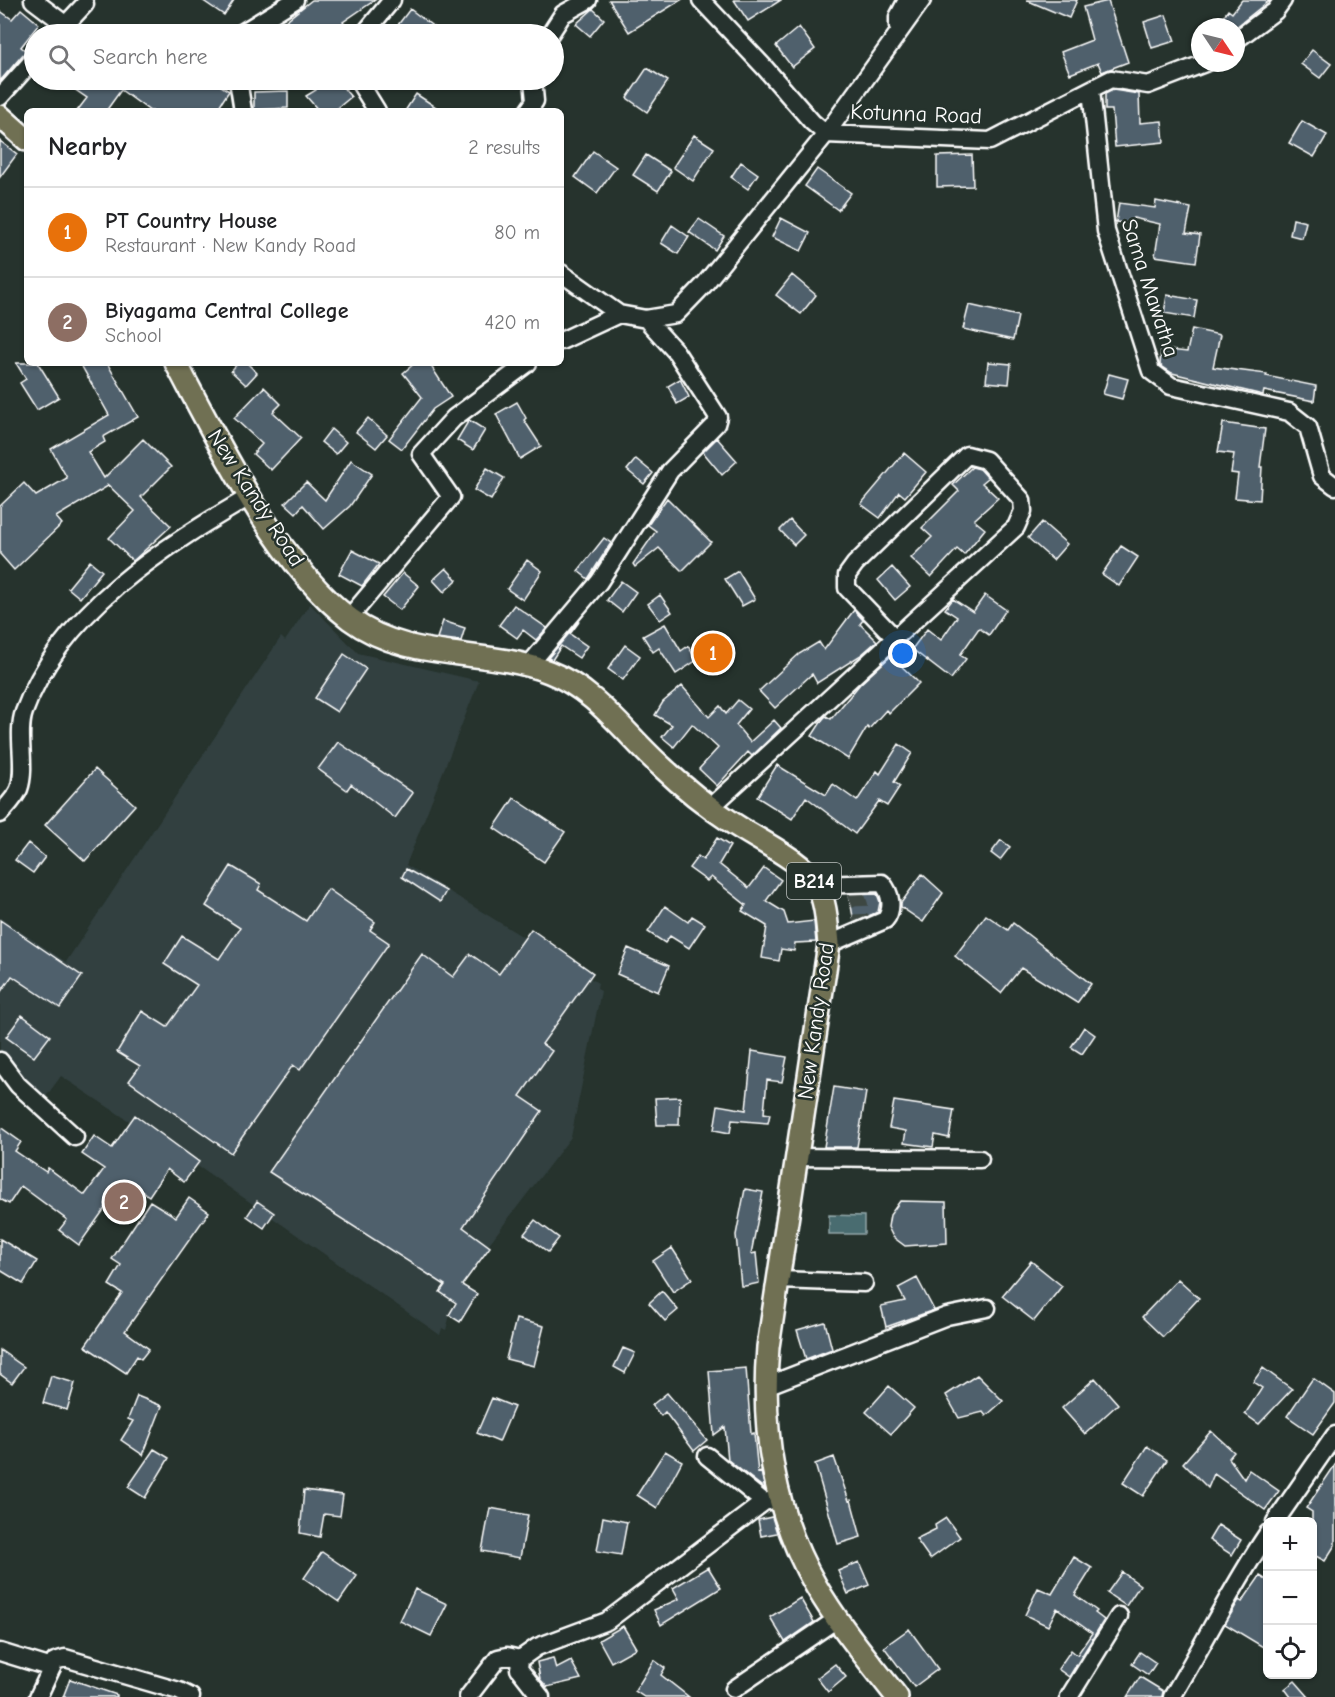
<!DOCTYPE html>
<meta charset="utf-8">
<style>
body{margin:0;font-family:"Comic Neue",sans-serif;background:#f2f2f2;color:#202124}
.controls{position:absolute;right:18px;bottom:18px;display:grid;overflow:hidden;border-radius:9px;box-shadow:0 2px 4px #0004}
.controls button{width:54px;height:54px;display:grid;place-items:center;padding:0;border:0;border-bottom:2px solid #e0e0e0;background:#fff;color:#202124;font:30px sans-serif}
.compass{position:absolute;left:1191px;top:18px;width:54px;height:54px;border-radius:50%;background:#fff;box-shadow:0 2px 4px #0004;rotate:125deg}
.you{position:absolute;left:903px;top:654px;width:21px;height:21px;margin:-15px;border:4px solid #fff;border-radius:50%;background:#1a73e8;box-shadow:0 0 0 9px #1a73e833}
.badge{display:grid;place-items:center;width:39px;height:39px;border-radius:50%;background:#847042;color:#fff;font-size:20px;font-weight:700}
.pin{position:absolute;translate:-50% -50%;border:3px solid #fff;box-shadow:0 2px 6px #0006}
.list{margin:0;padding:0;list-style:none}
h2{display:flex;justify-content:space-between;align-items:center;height:78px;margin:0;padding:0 24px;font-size:26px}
h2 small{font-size:20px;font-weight:400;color:#757577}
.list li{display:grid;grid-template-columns:39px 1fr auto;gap:18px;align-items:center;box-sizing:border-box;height:90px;padding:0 24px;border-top:2px solid #e0e0e0}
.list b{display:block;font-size:22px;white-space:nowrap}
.list p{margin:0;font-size:20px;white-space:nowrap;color:#757577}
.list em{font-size:20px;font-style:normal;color:#757577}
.icon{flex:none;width:33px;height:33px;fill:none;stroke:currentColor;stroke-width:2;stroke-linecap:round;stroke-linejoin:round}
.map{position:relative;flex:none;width:1335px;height:1697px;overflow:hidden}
.search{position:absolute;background:#fff;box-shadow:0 2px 4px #0004;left:24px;top:24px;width:540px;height:66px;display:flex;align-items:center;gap:15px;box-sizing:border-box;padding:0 21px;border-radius:33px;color:#757577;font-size:22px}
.panel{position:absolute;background:#fff;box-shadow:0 2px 4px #0004;left:24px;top:108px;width:540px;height:258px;border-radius:9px}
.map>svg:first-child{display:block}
.built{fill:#324040}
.water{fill:#496c6f;stroke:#92a7a9;stroke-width:1.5}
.building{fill:#4f606c;stroke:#fff;stroke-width:1.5}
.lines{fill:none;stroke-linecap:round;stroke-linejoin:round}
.minor-tunnel{stroke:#3c4742;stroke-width:16;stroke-dasharray:16 8;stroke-linecap:butt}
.minor-casing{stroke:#fff;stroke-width:21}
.major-casing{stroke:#fff;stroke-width:26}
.minor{stroke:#26332d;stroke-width:16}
.major{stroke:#706f52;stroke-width:21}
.labels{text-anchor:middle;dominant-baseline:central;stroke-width:5;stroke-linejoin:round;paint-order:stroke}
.shield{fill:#26332d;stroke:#bec2c0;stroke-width:1.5}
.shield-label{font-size:21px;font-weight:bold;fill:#fff}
.street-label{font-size:22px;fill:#fff;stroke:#26332d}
</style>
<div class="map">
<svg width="1335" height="1697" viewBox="0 0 1335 1697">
<rect width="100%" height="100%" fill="#26332d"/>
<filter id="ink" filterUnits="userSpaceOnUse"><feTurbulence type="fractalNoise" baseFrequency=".0167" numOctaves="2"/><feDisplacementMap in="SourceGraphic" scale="12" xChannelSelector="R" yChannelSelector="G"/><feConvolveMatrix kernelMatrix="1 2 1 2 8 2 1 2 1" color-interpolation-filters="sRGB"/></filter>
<g filter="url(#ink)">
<path class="built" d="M310 604 358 653 479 681 406 865 598 983 597 989 601 991 571 1137 458 1284 446 1330 442 1328 440 1335 214 1177 61 1076 42 1102 0 1054V918L66 962 281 637 285 641Z"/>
<path class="water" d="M829 1215 864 1216V1234H829Z"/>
<path class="building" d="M202 0H234L224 15Z
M312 0H375L343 22 347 28 335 34H284L279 26Z
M609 0H681L629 32Z
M734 0H781L748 21Z
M1026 0H1077L1069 18Z
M1242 0H1270L1236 27H1216L1228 10 1232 13Z
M1108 1 1128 62 1102 72 1098 63 1070 74 1061 52 1092 40 1083 7Z
M21 9 39 24 21 47 26 51 0 81V11L12 19Z
M410 9 443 34H391Z
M593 9 604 19 590 36 576 24Z
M1166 15 1175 41 1152 48 1144 22Z
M799 27 815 49 792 67 776 46Z
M1312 50 1331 64 1320 78 1301 64Z
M647 68 668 81 647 112 627 98Z
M61 80H92L103 87 106 80H212L229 91 216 111H150L121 90 106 111H77L87 98Z
M310 80H337L351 97 334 111H319L306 96 316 90Z
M1113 90 1139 94 1140 123 1162 121 1164 142 1115 147 1112 110H1105V94Z
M288 91V108L254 110V92Z
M416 94 442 111H405Z
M1302 121 1327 135 1314 157 1289 143Z
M694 135 714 148 693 181 673 167Z
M0 141 17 154 0 177Z
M593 151 616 167 597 193 575 177Z
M646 155 671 171 658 191 633 175Z
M972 155 973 186 937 187V156Z
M741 162 758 174 748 189 731 177Z
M817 169 851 193 838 210 805 186Z
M1156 201 1191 208 1186 233 1200 235 1196 262 1155 256 1160 224 1133 218 1132 224 1116 222 1119 203 1155 208Z
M781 218 810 233 801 251 772 237Z
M699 219 724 236 715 250 689 232Z
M1293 219 1306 222 1302 238 1290 235Z
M672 225 689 237 678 254 661 243Z
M792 275 816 295 801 314 776 295Z
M1167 295 1197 300 1194 318 1164 313Z
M969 305 1018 316 1013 340 963 329Z
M1192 329 1220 335 1213 367 1267 374 1266 376 1316 386 1314 401 1264 391 1263 395 1172 373 1160 365 1161 349 1187 352Z
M988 362 1011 364 1009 384 986 382Z
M16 363H38L59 397 37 410 20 383 26 379Z
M80 363H107L138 417 103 437 105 442 88 452 104 478 143 439 171 467 141 497 171 526 133 561 109 538 135 511 107 484 108 486 56 517 62 524 14 570 0 554V506L24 483 36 496 67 478 51 449 109 415Z
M238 363H247L257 373 246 385 231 371Z
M415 363H429L451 397 433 409 402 449 389 439 422 397 403 373Z
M1109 374 1128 379 1122 399 1103 394Z
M680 379 689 397 677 404 668 386Z
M264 387 281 404 273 412 301 438 271 470 253 454 262 444 234 418Z
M517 402 526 418 524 420 541 446 520 459 496 414Z
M368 418 387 435 376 448 356 432Z
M469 420 485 430 473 450 457 440Z
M1223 423 1265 429 1260 467H1262L1260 500 1235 498 1238 474 1231 473 1234 454 1218 452Z
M331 429 346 442 336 454 321 442Z
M717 438 737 461 722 475 703 452Z
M904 453 926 472 905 497 899 492 880 518 861 504Z
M636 459 653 473 644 484 627 470Z
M351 460 372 474 350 506 324 529 303 505 296 513 285 503 306 482 325 500Z
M972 467 980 469 988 478 982 483 998 498 974 520 985 529 964 555 957 549 931 577 911 558 932 537 922 528 959 491 953 485Z
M487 468 504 478 491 500 474 490Z
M667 498 711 542 682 571 659 548 635 567 633 564 656 531 648 525Z
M790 520 804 535 794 545 780 530Z
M1042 522 1067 544 1053 560 1028 538Z
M604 538 611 543 588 579 578 571Z
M1121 546 1138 557 1119 586 1102 574Z
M352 550 379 564 362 586 339 574Z
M527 560 542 571 523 600 507 589Z
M90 561 102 571 80 598 68 588Z
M892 567 910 587 895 600 878 580Z
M446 568 457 580 444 592 433 580Z
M738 571 755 599 742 606 725 579Z
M403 573 419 586 400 610 383 597Z
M621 581 636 592 622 612 607 600Z
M660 595 672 612 660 620 648 604Z
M985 595 1006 610 989 635 979 628 960 655 966 659 951 679 912 649 927 629 941 640 957 617 945 609 953 599 973 612Z
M514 605 547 628 536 640 523 630 517 638 499 625Z
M854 610 863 620 860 624 877 641 861 655 817 683 812 674 775 708 759 691 799 654 819 642 824 650Z
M443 621 465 628 461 641 437 638Z
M579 622 570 634 587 646 579 658 561 646 552 660 548 658Z
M665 624 681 651 688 646 697 660 676 674 659 648 653 652 643 636Z
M625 645 640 656 623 680 608 669Z
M344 654 366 669 337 712 315 698Z
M891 656 919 683 889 713 886 710 869 729 867 727 848 759 812 736 823 719 826 716 831 719 860 684Z
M682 686 709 717 720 706 726 714 738 700 749 709 736 725 750 742 774 720 781 728 752 756 748 752 717 786 699 769 718 748 692 724 674 747 662 737 672 725 655 715 663 702Z
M338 742 413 793 395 818 351 784 347 790 318 769Z
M899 744 912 753 894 782 900 786 887 806 879 801 855 834 806 797 792 819 757 797 777 765 826 795 833 784 857 801 877 771 880 774Z
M95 769 135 805 85 861 45 825Z
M514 798 565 832 544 862 494 828Z
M717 838 730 846 719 864 749 888 764 868 781 880 766 901 784 912 788 924 814 921 816 942 795 943 794 951 781 949 779 961 762 958 767 926 742 911 746 905 711 877 707 881 689 868 698 856 703 860Z
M1001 840 1010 847 1000 860 991 853Z
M28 843 45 857 33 873 15 860Z
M231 866 261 884 258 890 306 921 328 889 375 922 370 930 389 943 300 1070 293 1065 231 1153 129 1081 140 1066 117 1052 142 1011 167 1027 197 985 164 964 182 936 219 959 240 928 206 906Z
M406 869 446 891 440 902 402 877Z
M922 874 943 893 923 922 901 907V903Z
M877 894 880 902 878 912 854 922 849 895Z
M665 906 688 922 692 916 705 924 689 948 670 936 665 943 648 932Z
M986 915 1008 930 1013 923 1091 984 1077 1003 1021 968 1001 993 955 956Z
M0 920 82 976 60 1008 12 976 0 993Z
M531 929 593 973 542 1044 552 1051 520 1096 542 1111 463 1227 490 1247 462 1285 477 1294 460 1322 449 1315 456 1303 440 1292 445 1285 269 1172 422 954 453 977 470 954 499 974Z
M628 948 669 966 658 992 617 974Z
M22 1015 50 1036 34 1057 6 1037Z
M1084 1027 1095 1035 1082 1054 1071 1047Z
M752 1051 787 1057 782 1082 767 1080 764 1113 770 1114 768 1123 732 1120 730 1133 714 1130 718 1105 746 1110Z
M834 1087 866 1092 857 1147H824Z
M680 1097 679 1125H657L655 1098Z
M894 1101 954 1110 949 1138 935 1135 933 1147 904 1143 906 1131 889 1128Z
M135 1115 199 1162 184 1182 167 1169 149 1196 125 1180 79 1245 59 1230 67 1220 21 1186 9 1204 0 1199V1127L21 1142 15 1151 46 1172 48 1168 85 1195 104 1169 82 1154 94 1136 112 1148Z
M745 1189 763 1192 751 1254 756 1253 759 1283 745 1286H741L736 1235Z
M189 1198 209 1212 125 1331 149 1349 141 1359 137 1356 126 1373 85 1346 122 1293 109 1285 121 1265 112 1259 150 1201 176 1217Z
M257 1201 274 1213 264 1228 247 1216Z
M900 1201 946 1202 947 1243 905 1246 893 1237 888 1227 890 1215Z
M535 1220 559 1238 548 1252 524 1234Z
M0 1239 37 1261 23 1284 0 1270Z
M672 1248 692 1279 673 1292 653 1261Z
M1031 1261 1062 1286 1034 1321 1002 1296Z
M917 1278 934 1310 886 1327 881 1306 905 1301 898 1288Z
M1178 1279 1199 1298 1163 1337 1142 1317Z
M662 1291 678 1310 665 1321 649 1303Z
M516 1319 544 1326 534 1366 506 1359Z
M825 1322 832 1349 806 1359 797 1330Z
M623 1348 635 1353 625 1373 614 1367Z
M0 1350 24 1367 12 1383 0 1374Z
M746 1368 751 1434 754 1433 758 1473 761 1472 765 1489 728 1460 725 1427 714 1435 709 1371Z
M1263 1368 1292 1389 1259 1424 1245 1414 1262 1388 1253 1382Z
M977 1375 1003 1401 986 1416 983 1412 959 1418 946 1395Z
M51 1376 75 1383 67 1410 43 1403Z
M1095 1378 1118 1404 1085 1434 1062 1408Z
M1313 1378 1335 1394V1403L1313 1434 1287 1416Z
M889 1386 914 1408 891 1434 866 1412Z
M667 1393 707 1440 694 1451 665 1412 661 1416 652 1405Z
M137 1396 162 1406 143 1455 121 1440 133 1421 128 1419Z
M492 1398 514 1407 499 1442 477 1433Z
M1211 1431 1234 1452 1229 1458 1244 1479 1249 1470 1279 1491 1265 1510 1214 1474 1208 1488 1183 1463Z
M1147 1446 1167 1460 1143 1496 1123 1483Z
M154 1449 169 1458 145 1498 128 1487Z
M665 1451 682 1461 657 1508 637 1495Z
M834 1457 849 1501 851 1500 861 1537 838 1544 815 1464Z
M1335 1465V1545L1325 1561 1312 1554V1512L1306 1508Z
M304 1490 343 1495 340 1516 324 1514 320 1537 300 1533Z
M490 1508 528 1515 520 1558 482 1551Z
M603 1517 627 1522 621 1555 597 1551Z
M772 1517 777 1533 761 1536 758 1520Z
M946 1518 960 1537 930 1559 916 1539 936 1529 935 1525Z
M1218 1525 1241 1540 1232 1555 1209 1540Z
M322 1552 357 1576 339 1602 304 1578Z
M1074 1557 1092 1568 1075 1595 1097 1611 1095 1613 1104 1620 1069 1677 1058 1669 1071 1650 1077 1655 1092 1633 1057 1608 1048 1626 1025 1615 1038 1588 1052 1594Z
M859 1562 869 1585 848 1594 838 1571Z
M708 1567 721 1588 661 1625 654 1610 679 1599 673 1588Z
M1122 1572 1140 1585 1126 1606 1107 1593Z
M1260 1576 1268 1581V1650L1225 1624 1239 1600 1242 1602Z
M415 1589 447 1604 431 1636 400 1621Z
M800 1598 814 1622 785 1642 770 1617Z
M623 1626 636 1648 611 1662 599 1640Z
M909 1629 938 1669 914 1687 884 1647Z
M1140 1652 1156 1663 1148 1675 1132 1664Z
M553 1658 556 1669 571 1661 581 1679 547 1687 540 1679 537 1662Z
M654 1660 665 1668 661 1675 689 1697H644L635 1691Z
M835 1664 846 1677 828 1692 817 1678Z
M1140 1677 1163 1691 1162 1697H1127Z
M70 1679 117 1695V1697H63Z
M1295 1681 1309 1697H1291L1285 1689Z"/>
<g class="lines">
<path class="minor-tunnel" d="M855 891 860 905 861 922"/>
<defs>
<path id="minor" d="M33 0 66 25
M701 0 765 68 812 122 826 134 990 141 1111 79 1148 85 1205 63
M898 27V17L907 0
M57 34 85 4
M240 34 295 0
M364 34 392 0
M550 34 563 14 588 0
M1236 40 1275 11 1283 0
M238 80 243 111
M358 80 377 111
M1091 90 1106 231 1151 371 1171 386 1289 412 1308 427 1322 476 1335 486
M0 97 34 59
M528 111 535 101 533 80
M561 273 619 314 646 319
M561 341 619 314
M349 618 451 497 421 454 454 418 528 363
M529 665 599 582 670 471 716 424 718 417 676 352 646 319 676 314 704 285 826 134 922 0
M710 808 1016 527 1023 511 1022 500 986 460 967 455 855 564 847 575V588L895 638
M0 814C6 807 16 797 19 789 27 767 16 734 24 712 60 612 163 547 251 496
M817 885 882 883C891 893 894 909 885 920L829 944
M0 1061 18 1085 75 1137
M796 1157 980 1159
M778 1280 864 1283
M766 1386 947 1316 987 1308
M707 1456 764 1502 773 1500
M1275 1522 1335 1435
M0 1652 52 1668
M734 1689 837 1619
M38 1697 55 1661 65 1658 179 1691 191 1697
M468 1697 498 1658 507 1656 520 1659
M541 1697 519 1669 520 1659 537 1647 607 1621 764 1502
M1069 1697 1119 1616
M1172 1697C1205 1642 1232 1586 1268 1533"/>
<path id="major" d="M0 116 27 140
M176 363C218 442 278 565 350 619 409 663 484 647 549 672 596 690 626 735 662 767 683 787 707 806 731 822 755 839 802 859 817 885 826 901 827 925 829 944L768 1347C761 1430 774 1514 816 1586 839 1626 869 1661 897 1697"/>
</defs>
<use href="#minor" class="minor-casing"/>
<use href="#major" class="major-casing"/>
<use href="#minor" class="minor"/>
<use href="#major" class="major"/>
</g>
</g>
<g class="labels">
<rect class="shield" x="787" y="863" width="54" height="36" rx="4.5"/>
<g class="shield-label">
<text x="814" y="881">B214</text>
</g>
<g class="street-label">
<text transform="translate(916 114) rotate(2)">Kotunna Road</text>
<text transform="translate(1150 288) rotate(72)">Sama Mawatha</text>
<text transform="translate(256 498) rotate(57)">New Kandy Road</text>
<text transform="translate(816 1021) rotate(-82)">New Kandy Road</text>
</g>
</g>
</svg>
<div class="controls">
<button>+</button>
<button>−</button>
<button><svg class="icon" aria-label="locate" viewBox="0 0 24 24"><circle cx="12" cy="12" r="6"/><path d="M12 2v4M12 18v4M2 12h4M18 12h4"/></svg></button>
</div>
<svg class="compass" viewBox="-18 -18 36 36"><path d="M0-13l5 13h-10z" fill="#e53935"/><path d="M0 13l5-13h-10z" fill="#757577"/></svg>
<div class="you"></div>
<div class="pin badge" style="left:713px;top:653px;background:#e8710a">1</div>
<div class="pin badge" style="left:124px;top:1202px;background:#8d6e63">2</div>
<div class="search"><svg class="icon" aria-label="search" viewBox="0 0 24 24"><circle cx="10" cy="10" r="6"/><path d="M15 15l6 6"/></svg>Search here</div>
<section class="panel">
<h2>Nearby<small>2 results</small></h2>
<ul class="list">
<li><span class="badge" style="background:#e8710a">1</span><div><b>PT Country House</b><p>Restaurant · New Kandy Road</p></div><em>80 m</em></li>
<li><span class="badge" style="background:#8d6e63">2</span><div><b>Biyagama Central College</b><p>School</p></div><em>420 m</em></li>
</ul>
</section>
</div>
